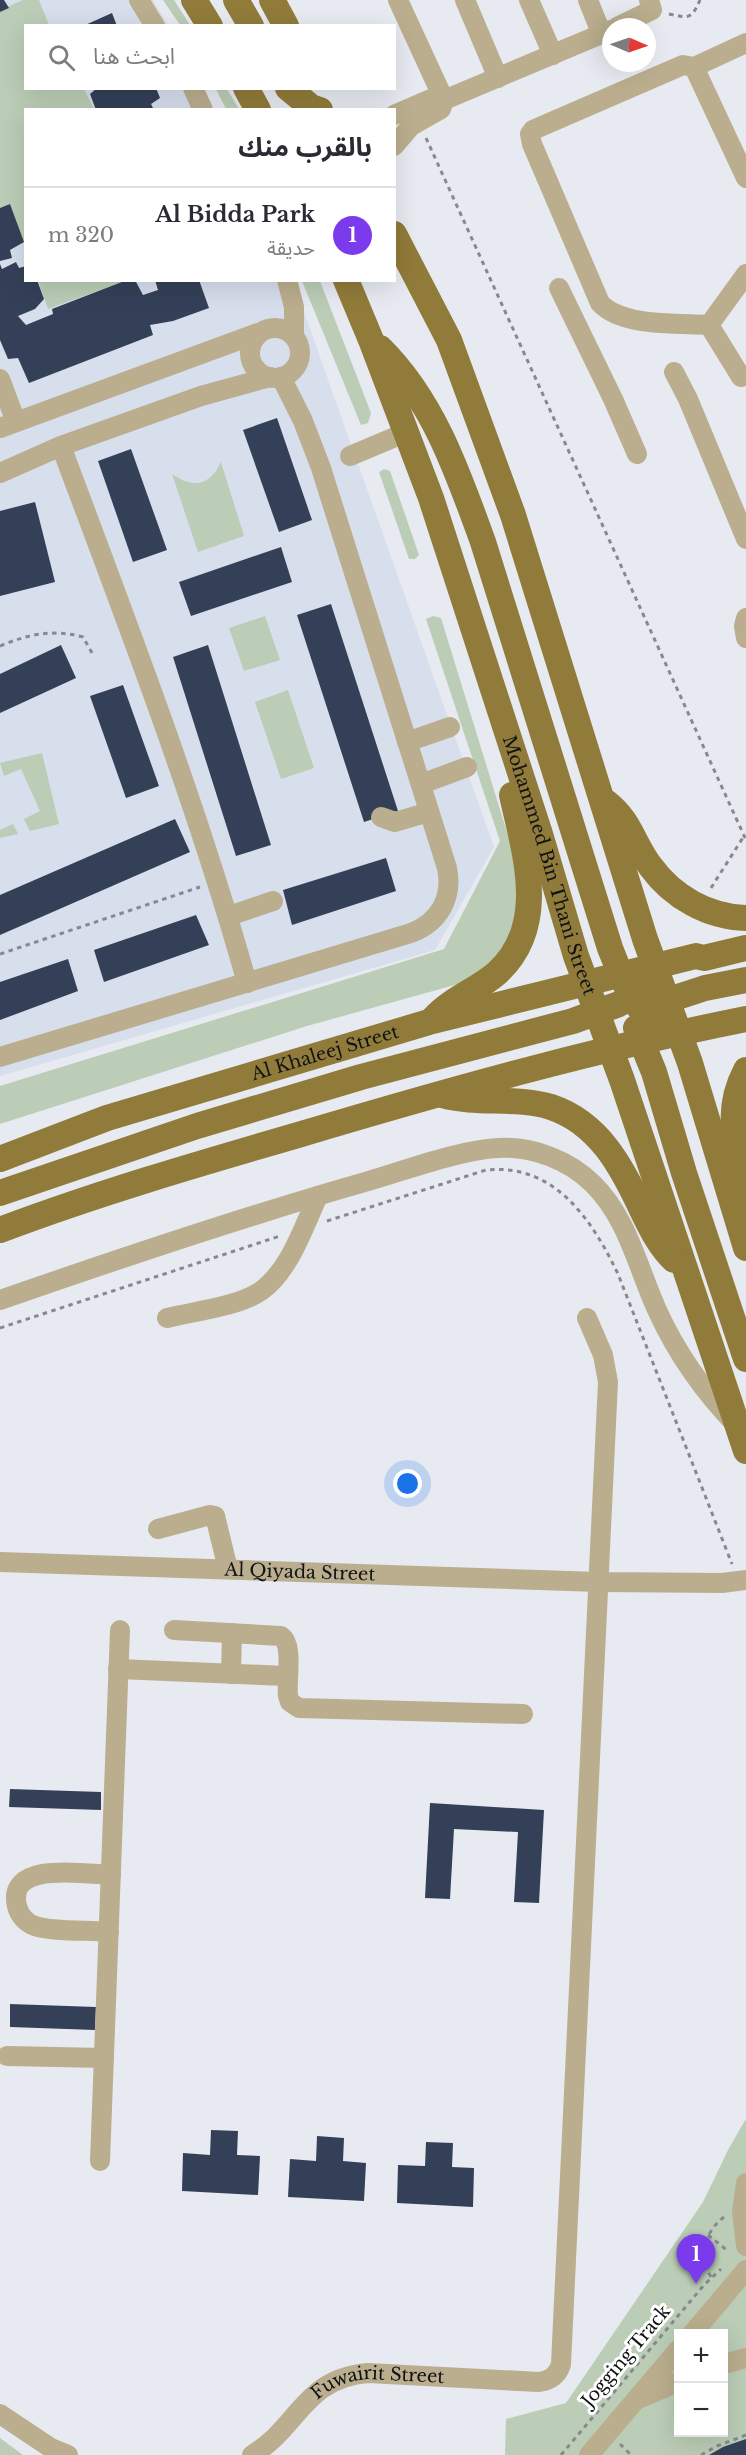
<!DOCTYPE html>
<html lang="ar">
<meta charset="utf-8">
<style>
body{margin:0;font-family:"Libre Baskerville","Noto Sans Arabic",serif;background:#f7f7f7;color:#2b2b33;direction:rtl}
.controls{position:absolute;right:18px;bottom:18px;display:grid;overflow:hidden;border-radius:0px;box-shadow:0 6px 24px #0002}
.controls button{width:54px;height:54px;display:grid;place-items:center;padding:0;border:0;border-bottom:2px solid #e1e1e2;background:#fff;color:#2b2b33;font:30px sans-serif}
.compass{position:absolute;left:602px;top:18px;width:54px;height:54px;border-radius:50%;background:#fff;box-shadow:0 6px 24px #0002;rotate:92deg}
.you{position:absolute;left:408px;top:1484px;width:21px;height:21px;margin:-15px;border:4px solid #fff;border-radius:50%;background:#1a73e8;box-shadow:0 0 0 9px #1a73e833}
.badge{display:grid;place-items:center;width:39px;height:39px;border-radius:50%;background:#7c3aed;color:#fff;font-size:20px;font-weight:700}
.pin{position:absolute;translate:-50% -50px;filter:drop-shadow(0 2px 3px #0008)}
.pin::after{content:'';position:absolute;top:32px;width:21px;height:18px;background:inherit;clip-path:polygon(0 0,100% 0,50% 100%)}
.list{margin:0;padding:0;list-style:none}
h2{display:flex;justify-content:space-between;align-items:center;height:78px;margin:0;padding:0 24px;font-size:26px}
h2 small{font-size:20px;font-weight:400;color:#7c7c81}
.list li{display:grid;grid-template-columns:39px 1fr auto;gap:18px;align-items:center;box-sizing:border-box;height:96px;padding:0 24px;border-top:2px solid #e1e1e2}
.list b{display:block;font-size:22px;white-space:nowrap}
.list p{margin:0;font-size:20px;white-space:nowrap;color:#7c7c81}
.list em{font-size:20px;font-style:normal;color:#7c7c81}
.icon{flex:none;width:33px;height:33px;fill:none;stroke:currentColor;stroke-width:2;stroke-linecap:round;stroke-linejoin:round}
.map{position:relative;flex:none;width:746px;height:2455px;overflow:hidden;direction:ltr}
.search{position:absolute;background:#fff;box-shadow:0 6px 24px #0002;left:24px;top:24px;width:372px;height:66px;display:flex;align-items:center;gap:15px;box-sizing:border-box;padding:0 21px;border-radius:0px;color:#7c7c81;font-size:22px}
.panel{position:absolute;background:#fff;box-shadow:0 6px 24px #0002;left:24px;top:108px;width:372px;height:174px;border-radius:0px;direction:rtl}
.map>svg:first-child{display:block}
.built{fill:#d7deec}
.green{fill:#bbcdb6;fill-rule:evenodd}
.building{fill:#344058}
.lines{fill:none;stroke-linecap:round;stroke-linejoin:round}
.path{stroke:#87898e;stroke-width:3;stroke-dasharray:4.5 4.5;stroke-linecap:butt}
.minor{stroke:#baae8e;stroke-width:20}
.major{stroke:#917b3a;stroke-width:26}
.labels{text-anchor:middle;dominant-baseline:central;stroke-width:6;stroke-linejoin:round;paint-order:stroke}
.street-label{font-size:18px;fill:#111214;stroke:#fff}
</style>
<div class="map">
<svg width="746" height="2455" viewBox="0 0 746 2455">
<rect width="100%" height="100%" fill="#e7eaf1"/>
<path class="built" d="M0 0H153L168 25 26 26V88L203 89 213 109 26 110V280L293 281 494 847 435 950 0 1076Z"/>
<path class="green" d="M23 0H39L49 25 26 26V88L84 89 94 109 26 110 25 246 10 204 0 208V10Z
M163 0H174L190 25H180Z
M216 89H227L239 109H226Z
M38 280H125V281L48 309Z
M302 281H320L371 413 368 423 361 425Z
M221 462 244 536 198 552 172 474C193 488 209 487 221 462Z
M384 469 390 471 419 555 415 559H409L379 472Z
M265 616 280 660 244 671 229 628Z
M433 616 441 618 514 855 518 917 499 957 462 983 307 1026 0 1124V1086L444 949 500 841 426 619Z
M288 690 314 768 281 779 255 702Z
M42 753 59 824 30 831 24 819 40 811 21 769 4 776 0 763Z
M13 824 18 834 0 838V830Z
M746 2119V2455H505L506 2419 566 2403 703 2202 729 2148ZM678 2334H724V2432H678Z
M0 2438 23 2455H0Z"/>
<path class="building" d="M0 0H4L9 8 0 12Z
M112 13 117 26H83Z
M97 88H156L160 98 151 104 154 110H96L90 94Z
M10 204 24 242 10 250 12 258 0 261V208Z
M16 262 19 268 26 266V280H37L44 299 35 309 18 316 26 325 53 314 52 309 127 280H135L143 295 158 290 155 280H199L209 308 173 321 150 325 153 335 29 383 18 358 8 359 0 340V264L2 269Z
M277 418 312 520 279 532 243 430Z
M131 449 167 550 133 562 98 461Z
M35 502 55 582 0 596V511Z
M281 547 292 582 191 616 179 582Z
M331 604 398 811 364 822 297 615Z
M61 645 76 678 0 713V674Z
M208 645 271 845 236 856 173 657Z
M123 685 159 786 126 798 90 696Z
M175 819 190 852 0 935V895Z
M386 858 396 891 292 925 283 890Z
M196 915 209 945 104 982 94 950Z
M68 959 78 991 0 1020V982Z
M10 1789 101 1792V1810L9 1807Z
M430 1803 544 1810 539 1903 514 1902 518 1832 454 1829 450 1899 425 1898Z
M10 2004 96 2007 95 2030 10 2027Z
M211 2130 238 2131 237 2155 260 2156 258 2195 182 2191 183 2153 210 2155Z
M317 2136 344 2138 343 2161 366 2163 364 2201 288 2197 290 2159 316 2161Z
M426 2142 453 2143 452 2167 474 2168 473 2207 397 2203 398 2165 425 2166Z
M746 2439V2455H709L723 2447Z"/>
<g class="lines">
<path class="path" d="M669 14C689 18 691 20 700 0
M426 138 746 840
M0 646C29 634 52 629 83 637L92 653
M711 888 744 836
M0 954 200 887
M327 1221 486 1170C555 1163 592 1220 618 1274L732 1564
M0 1328 280 1236
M708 2235 728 2251
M711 2277C699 2256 704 2232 724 2217
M620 2444 631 2455
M561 2455 704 2285 721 2269
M701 2455 717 2446 746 2435"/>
<g class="minor">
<path d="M139 0 155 26"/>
<path d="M465 0 498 78"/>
<path d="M529 0 553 55"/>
<path d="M588 0 602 35"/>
<path d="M617 27 652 10 649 0"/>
<path d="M694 67 746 43"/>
<path d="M193 88 203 110"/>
<path d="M394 115 431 99 438 98 444 100 611 30"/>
<path d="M394 146 411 126 441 109 444 100 398 0"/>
<path d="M287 280 294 307V336"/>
<path d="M559 288 613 399 637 454"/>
<path d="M709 325C677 323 622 327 600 303L532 144 530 134 533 130 683 65 694 67 746 178"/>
<path d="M709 325 746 274"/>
<path d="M709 325 741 377"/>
<circle cx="275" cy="353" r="25"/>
<path d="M674 372 688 399 746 539"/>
<path d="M0 379 16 422"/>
<path d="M0 428 258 333"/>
<path d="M61 446C127 623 196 801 247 983"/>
<path d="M350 456 407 432"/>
<path d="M0 473 61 446 201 396 270 377"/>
<path d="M746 618 744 626 746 638"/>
<path d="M407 742 450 727"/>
<path d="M421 784 467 767"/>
<path d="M381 817 395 822 429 812"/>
<path d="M229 916 273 901"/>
<path d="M0 1057 411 933C440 922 453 897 447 868L321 468 303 421 281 377"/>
<path d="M0 1300C121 1258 242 1217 365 1182 404 1171 459 1150 498 1148 532 1146 569 1160 593 1184 627 1217 638 1268 657 1310 677 1354 703 1391 737 1426"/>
<path d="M167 1318C195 1311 237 1307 261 1291 290 1270 303 1228 318 1196"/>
<path d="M158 1529 210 1515 215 1516 228 1569"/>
<path id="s1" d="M0 1562 599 1582 722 1583 746 1580"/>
<path d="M174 1630 281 1636C294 1645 286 1680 288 1696L290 1702 299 1708 523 1714"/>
<path d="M118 1669 287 1676"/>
<path d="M231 1674 232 1633"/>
<path d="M109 1932C89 1930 52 1932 35 1926 26 1923 19 1915 17 1906 6 1860 86 1874 111 1875"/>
<path d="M7 2056 104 2058"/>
<path d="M100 2161 120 1630"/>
<path d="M746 2183 742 2211 746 2246"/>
<path d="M692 2334 746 2270"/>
<path d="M724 2364 746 2358"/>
<path d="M638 2399 678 2382"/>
<path d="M0 2414 51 2448 68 2455"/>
<path id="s2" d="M252 2455C299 2427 304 2378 368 2373L539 2382C551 2380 558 2375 561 2364L608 1382 603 1355 587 1318"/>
<path d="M589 2455 678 2350"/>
</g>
<g class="major">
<path d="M194 0 210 26"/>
<path d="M236 0 251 26"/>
<path d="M272 0 286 26"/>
<path d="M246 88 258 110"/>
<path d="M288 88 311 107 320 110"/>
<path d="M394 234 449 340 513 515 645 939 690 1063 746 1248"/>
<path id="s3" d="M346 280 371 340 431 498 540 834 576 956 622 1080 746 1451"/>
<path d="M380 348C433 400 458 473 483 542L610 948C623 981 638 1025 678 1034"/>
<path d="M606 802C631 821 633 844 651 867 673 897 708 917 746 918"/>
<path d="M650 1006 705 988 746 980"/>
<path d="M434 1018C452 998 478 990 497 973 549 926 525 854 512 795"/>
<path d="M636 1028 654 1072 684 1173 746 1359"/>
<path d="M746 1070C722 1115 739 1148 746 1194"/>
<path d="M442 1095C478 1105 516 1096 551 1107 599 1123 622 1167 642 1210 651 1228 659 1246 674 1260"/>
<path id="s4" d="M0 1159 107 1118 429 1022 696 956 704 958 746 948"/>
<path d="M0 1193 197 1126 361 1077 573 1021 619 1004 645 988"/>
<path d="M0 1230C98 1193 198 1164 298 1135 446 1091 595 1049 746 1019"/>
</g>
</g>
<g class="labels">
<g class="street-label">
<text stroke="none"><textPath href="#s3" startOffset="620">Mohammed Bin Thani Street</textPath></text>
<text stroke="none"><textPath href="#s4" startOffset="342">Al Khaleej Street</textPath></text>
<text stroke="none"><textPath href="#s1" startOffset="300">Al Qiyada Street</textPath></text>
<text transform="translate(626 2356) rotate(-50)">Jogging Track</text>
<text stroke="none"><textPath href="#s2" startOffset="154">Fuwairit Street</textPath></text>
</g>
</g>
</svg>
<div class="controls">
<button>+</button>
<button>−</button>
</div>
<svg class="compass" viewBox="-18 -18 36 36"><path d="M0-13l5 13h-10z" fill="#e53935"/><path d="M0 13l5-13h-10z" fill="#7c7c81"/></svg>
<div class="you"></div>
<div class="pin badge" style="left:696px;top:2284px">1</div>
<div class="search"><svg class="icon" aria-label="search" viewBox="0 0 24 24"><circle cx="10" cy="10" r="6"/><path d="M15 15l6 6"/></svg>ابحث هنا</div>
<section class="panel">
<h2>بالقرب منك<small></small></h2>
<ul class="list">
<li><span class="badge">1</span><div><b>Al Bidda Park</b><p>حديقة</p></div><em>320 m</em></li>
</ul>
</section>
</div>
